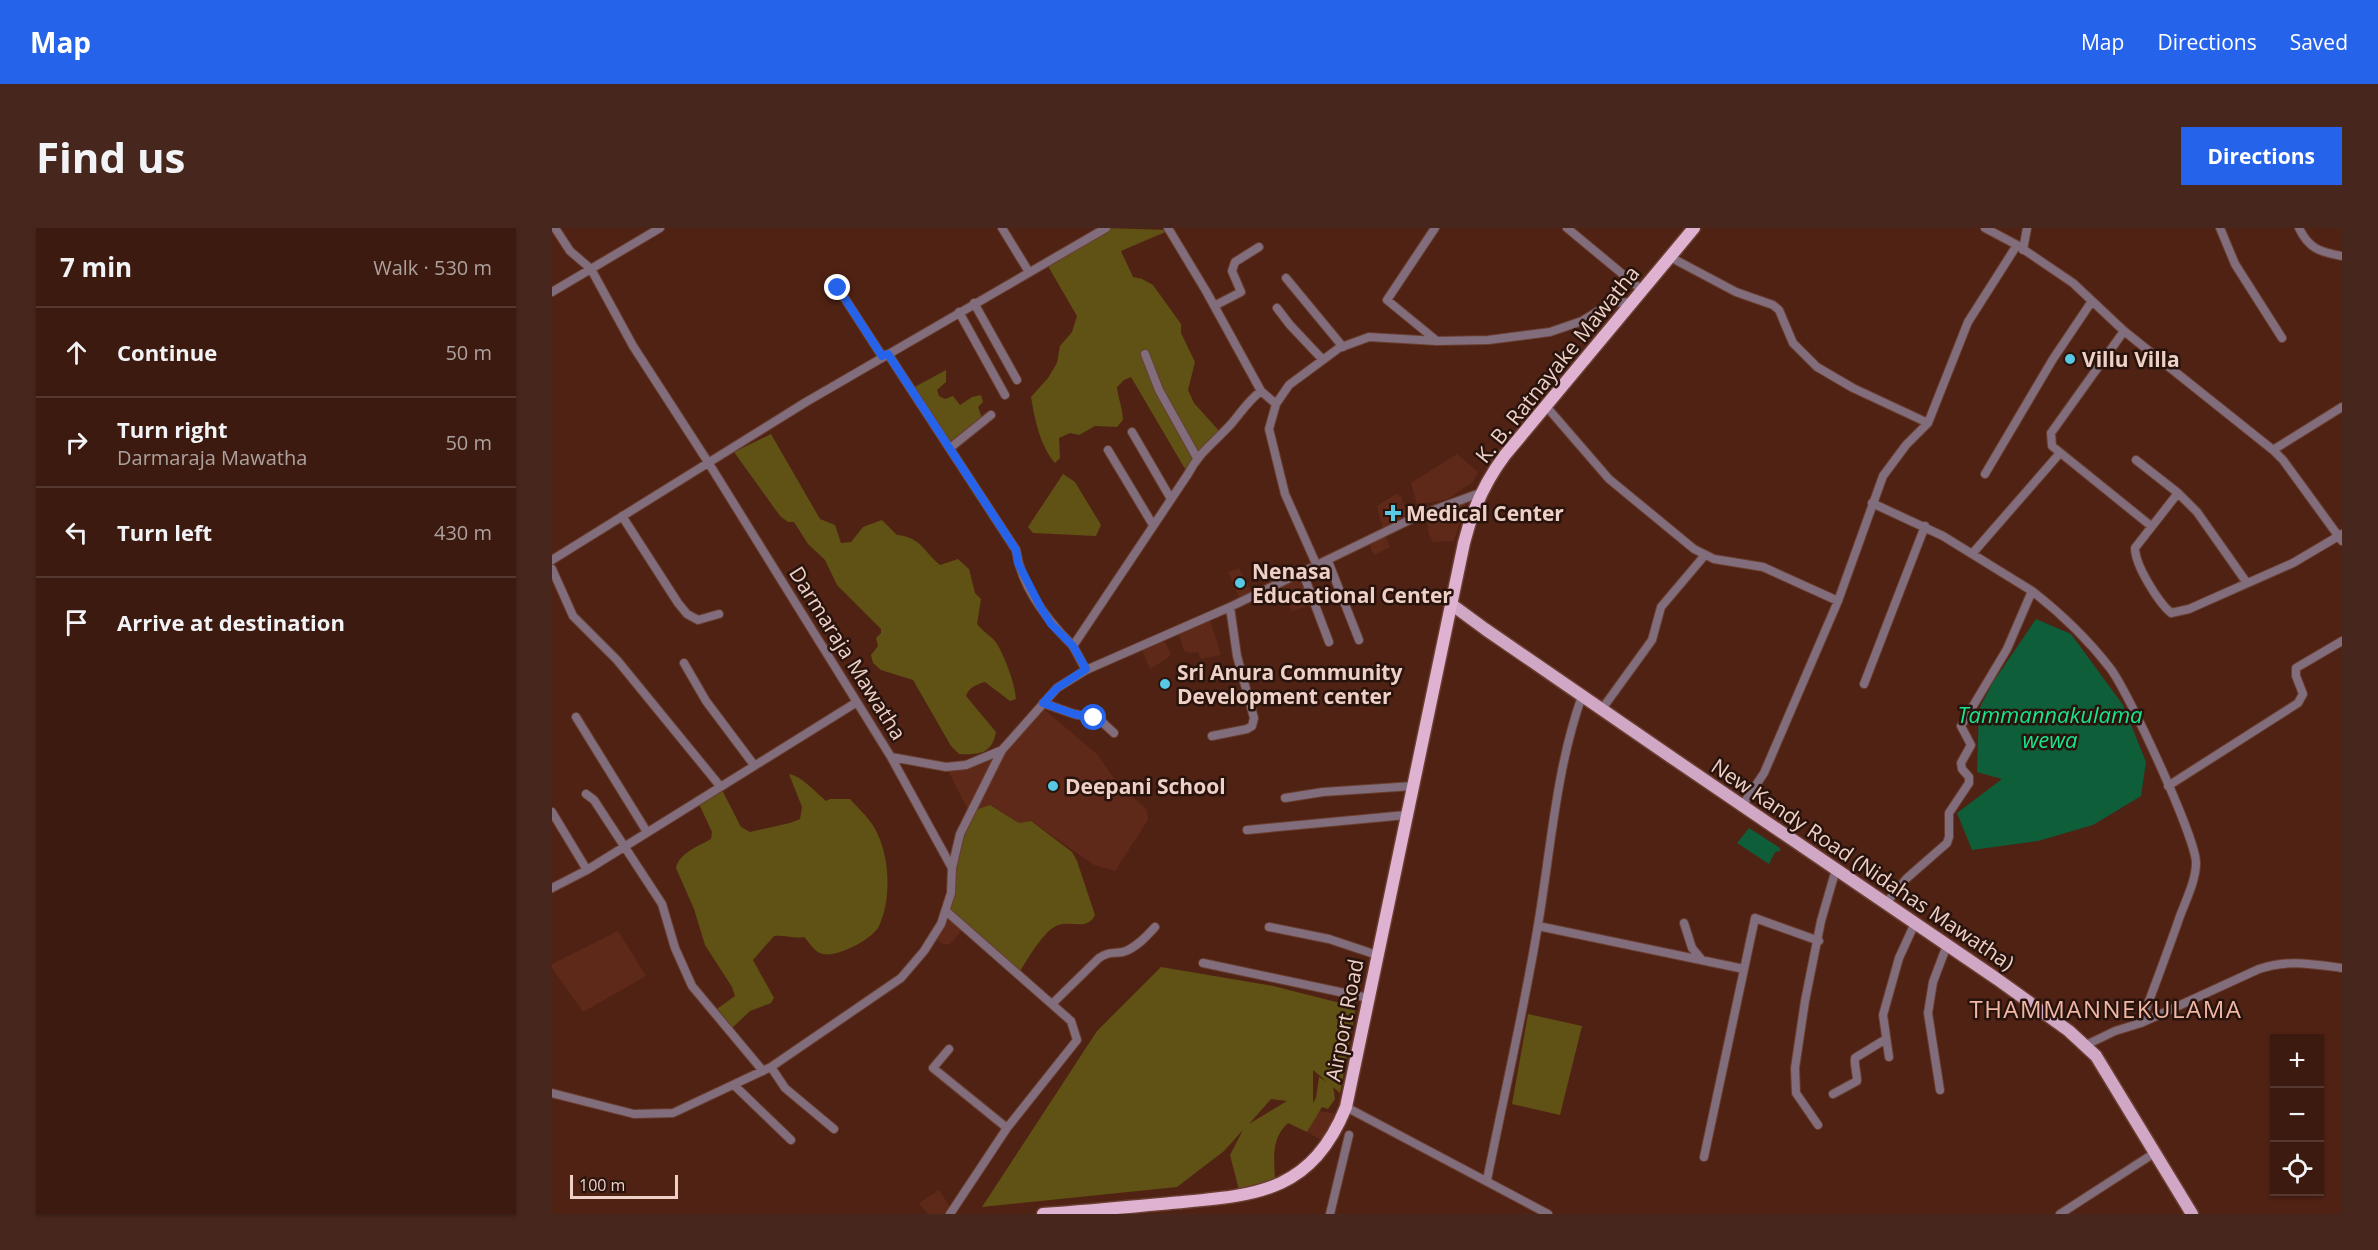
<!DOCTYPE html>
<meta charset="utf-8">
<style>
body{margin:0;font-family:"Open Sans",sans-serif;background:#47271d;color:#f1f3f6}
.controls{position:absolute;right:18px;bottom:18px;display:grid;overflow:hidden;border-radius:0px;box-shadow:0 2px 4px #0004}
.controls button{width:54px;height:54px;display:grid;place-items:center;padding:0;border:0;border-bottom:2px solid #55382f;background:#3c1a0f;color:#f1f3f6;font:30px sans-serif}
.scale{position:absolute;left:18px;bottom:15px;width:108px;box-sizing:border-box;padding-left:6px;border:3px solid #eed0c6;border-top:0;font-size:16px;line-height:21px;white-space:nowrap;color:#eed0c6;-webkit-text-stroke:4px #28130d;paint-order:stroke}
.stop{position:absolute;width:18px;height:18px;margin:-14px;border:4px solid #2563eb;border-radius:50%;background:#fff}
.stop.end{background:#2563eb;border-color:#fff;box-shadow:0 2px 6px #0008}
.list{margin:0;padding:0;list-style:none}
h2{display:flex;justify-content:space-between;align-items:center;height:78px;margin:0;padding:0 24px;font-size:26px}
h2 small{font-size:20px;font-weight:400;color:#aca19e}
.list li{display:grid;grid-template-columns:39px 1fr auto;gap:18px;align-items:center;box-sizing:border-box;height:90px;padding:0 24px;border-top:2px solid #55382f}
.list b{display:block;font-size:22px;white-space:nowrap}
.list p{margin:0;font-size:20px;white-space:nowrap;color:#aca19e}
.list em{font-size:20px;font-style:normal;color:#aca19e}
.icon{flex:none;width:33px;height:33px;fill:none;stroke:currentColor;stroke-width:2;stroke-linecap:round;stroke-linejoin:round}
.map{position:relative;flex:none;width:1790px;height:986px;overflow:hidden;border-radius:0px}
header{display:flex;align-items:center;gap:36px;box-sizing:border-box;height:84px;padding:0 30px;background:#2563eb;color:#fff}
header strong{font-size:28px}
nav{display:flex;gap:33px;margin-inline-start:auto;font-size:21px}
.intro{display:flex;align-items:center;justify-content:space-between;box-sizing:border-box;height:144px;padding:0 36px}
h1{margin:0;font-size:42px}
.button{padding:15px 27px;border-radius:0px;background:#2563eb;color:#fff;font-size:21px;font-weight:700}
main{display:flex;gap:36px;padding:0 36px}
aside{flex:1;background:#3c1a0f;border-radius:0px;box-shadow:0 2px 4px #0004}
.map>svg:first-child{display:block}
.built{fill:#5f2919}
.green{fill:#5f5214;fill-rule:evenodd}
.water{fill:#0d5e39}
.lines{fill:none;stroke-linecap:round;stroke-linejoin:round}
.minor-casing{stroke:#693e30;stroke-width:10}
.primary-casing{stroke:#693e30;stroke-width:15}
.trunk-casing{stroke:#693e30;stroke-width:15}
.minor{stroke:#816d7b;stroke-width:8}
.primary{stroke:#d0a7c4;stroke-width:12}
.trunk{stroke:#e0b2d2;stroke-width:12}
.route{stroke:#2563eb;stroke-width:8}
.poi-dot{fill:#59c8e4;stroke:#28130d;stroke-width:2}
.labels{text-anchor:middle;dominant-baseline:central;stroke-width:5;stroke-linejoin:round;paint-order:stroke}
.poi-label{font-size:21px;font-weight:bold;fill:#eed0c6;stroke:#28130d;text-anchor:start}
.street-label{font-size:21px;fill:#eed0c6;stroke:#28130d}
.water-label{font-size:22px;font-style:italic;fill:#17e68f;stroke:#28130d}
.quarter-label{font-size:24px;letter-spacing:1.5px;fill:#f1b6a4;stroke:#28130d}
</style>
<header>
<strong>Map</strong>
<nav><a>Map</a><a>Directions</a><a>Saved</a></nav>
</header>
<div class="intro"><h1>Find us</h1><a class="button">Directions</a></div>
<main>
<aside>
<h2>7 min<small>Walk · 530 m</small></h2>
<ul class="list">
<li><svg class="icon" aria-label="ahead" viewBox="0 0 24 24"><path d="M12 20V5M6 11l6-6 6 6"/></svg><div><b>Continue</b></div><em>50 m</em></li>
<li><svg class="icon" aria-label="right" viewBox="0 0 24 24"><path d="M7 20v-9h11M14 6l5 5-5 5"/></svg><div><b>Turn right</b><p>Darmaraja Mawatha</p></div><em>50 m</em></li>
<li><svg class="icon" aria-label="left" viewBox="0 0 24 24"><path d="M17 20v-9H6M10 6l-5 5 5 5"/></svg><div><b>Turn left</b></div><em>430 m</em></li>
<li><svg class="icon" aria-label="arrive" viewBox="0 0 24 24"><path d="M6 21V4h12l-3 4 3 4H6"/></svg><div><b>Arrive at destination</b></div></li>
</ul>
</aside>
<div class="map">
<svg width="1790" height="986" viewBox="0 0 1790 986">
<rect width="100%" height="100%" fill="#502214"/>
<path class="built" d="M905 226 926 244 921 254 896 271 865 277 859 255Z
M844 266 849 268 857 292 833 305 838 319 823 327 819 322 818 313 832 305 825 278Z
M915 272 902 313 881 314 877 306 874 289Z
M687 340 701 366 688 371 676 344Z
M751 345 760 377 740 383 727 356Z
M657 388 669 427 649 431 646 424 637 425 632 423 626 403Z
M610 409 619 426 616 430 598 441 588 418Z
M488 478 545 526 564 553 595 582 596 592 563 643 542 637 479 593 467 595 438 577 417 584 394 539 450 522Z
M394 683 412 700 398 716H391L382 709Z
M66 703 94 748 31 784 0 740V736Z
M767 883 783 886 771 913 755 904Z
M387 962 400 982 395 986H376L367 975Z"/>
<path class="green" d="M552 0 618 2 569 23 581 49 590 51 601 57 629 96V105L643 134 636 162 642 175 669 205 636 246 579 149 572 152 565 159C566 170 571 181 571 192L565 199 543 198 527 207 518 205 507 210 508 230 503 235C488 218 483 192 479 169L496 150 505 135 508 118 520 104 525 88 497 40V33Z
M394 142V154L385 162 387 168 393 171 401 168 408 177 420 169 429 167 431 174 426 179 430 190 396 216 359 161Z
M219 206 268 291 283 297 289 315 299 314 311 299 330 292 345 307C369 309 372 324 388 337L406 331 417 341 423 365 429 371 425 396C431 404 441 409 445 416 453 429 463 456 464 471L458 473 433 454C425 456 416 460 414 468L444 504C440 526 427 527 407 526L399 518 361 452 329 442 321 435 319 427 326 418 324 410 329 405V401L285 357 273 332 256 316 242 294H236L228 288 182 224Z
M511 246 523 254 549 297 544 308 481 305 476 299Z
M237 546C251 549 262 563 274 573L278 571H298C306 580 316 589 322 599 338 626 340 670 327 698 321 711 282 732 268 725 262 723 257 714 252 709 241 711 233 707 222 708L201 732 222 770 219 775 198 783 178 802 162 783 183 768 180 759 153 717 142 681 124 640C127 625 147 618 159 611L160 604 147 576 170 562 189 599 198 604 238 595 248 591 250 579Z
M438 577 467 595 479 593 520 624 525 633 543 687C535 704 517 691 504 698 491 704 474 733 466 747L394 683 400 640 417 584Z
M609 739 721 758 804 779 788 865 781 859 783 871 776 881 770 879 755 904 736 895C719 911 722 929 723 951L687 962 678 927 691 902 672 923 625 959 430 979 545 803ZM761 842 775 854 767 849 764 870 761 875ZM719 871 735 873 697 896Z
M976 786 1030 798 1008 887 960 876Z"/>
<path class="water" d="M1484 391 1519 406 1571 477 1594 534 1589 568 1541 597 1486 613 1420 622 1405 585 1450 551 1425 544 1427 481 1441 454Z
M1197 600 1228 620V623L1223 624 1217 636 1185 615Z"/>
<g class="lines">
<defs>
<path id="minor" d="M3 0 18 23 39 41 81 118 156 234 339 529 394 539 414 537 450 522 505 460 534 442 678 379 868 287 928 265
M450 0 477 44
M616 0 654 63 709 163 724 176
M883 0 835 72 885 113
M1015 0 1091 63
M1433 0 1465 17 1521 55 1572 103 1721 222 1731 232 1790 313
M1668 0 1683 36 1730 110
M1747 0C1757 21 1768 24 1790 28
M1471 22 1475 0
M1118 29 1184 64 1221 77 1227 82 1241 115 1265 139 1301 160 1376 195
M734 50 791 119
M286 60 330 128
M0 64 108 0
M422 75 465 152
M662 78 689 64 680 43 683 34 707 19
M725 80 738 97 771 132
M407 84 453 167
M1572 103 1499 205 1500 218 1599 298
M336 126 464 322C469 358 496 393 521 418
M593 126 607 162 645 230
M993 177 1057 251 1142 321 1162 331 1211 339 1286 373
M580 204 619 271
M398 220 439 187
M556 222 601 297
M1721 222 1790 179
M1584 232 1626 265 1645 284 1695 355
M1433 246 1501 131 1540 73
M1626 265 1583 320C1583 337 1606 374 1619 385L1637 381 1741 335 1790 306
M1320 275 1391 308 1480 363C1507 384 1537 413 1558 440 1576 463 1644 610 1644 635 1644 652 1634 672 1628 688 1616 723 1602 759 1589 795
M70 288 126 375 135 386 146 392 167 386
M1420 326 1508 225
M0 332 254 174 554 0
M776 333 807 412
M765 338 733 266 717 201 724 176 737 157 787 120 817 109 885 113 936 112 998 104 1030 93 1059 75 1080 74
M0 341 21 388 65 432 168 558
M751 345 777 414
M132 435 154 473 202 537
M534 442 521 418 636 246C647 224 664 213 680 195 690 183 697 172 709 163
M1312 456 1373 298
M491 475 522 486 542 490 550 494 562 505
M1050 481 1100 412 1109 379 1153 327
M24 489 95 604
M660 508 695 501 700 498 702 490 685 428 678 379
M1616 558 1746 475 1751 466 1744 448V440L1790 413
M34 566 42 572 110 676 123 720 140 758 211 843
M733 570 771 564 861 558
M1190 578 1212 545 1286 373 1331 248 1354 217 1376 195 1416 94 1465 17
M0 584 35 642
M695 602 854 587
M400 640 408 606 450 522
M0 660 35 642 305 474
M1334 675 1355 650 1395 615 1397 609V585L1417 555V549L1410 541 1409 535 1419 517 1409 498 1455 421 1480 363
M394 683 519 793 525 812 455 900 398 986
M1132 695 1140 720 1150 732
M986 698 1192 741
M717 699 777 711 825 727
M651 735 816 770
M500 776 547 730C558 723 560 726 571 724 584 720 595 708 603 699
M1534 817 1563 803 1589 795 1707 741C1737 731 1760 736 1790 740
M397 821 381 840 455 900
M1337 829 1331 787 1347 730 1363 695
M219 839 233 860 282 901
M182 857 239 912
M1388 862 1376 785 1381 754 1395 717
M0 865 82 886 121 885 219 839 349 750 372 723 389 696 399 665 400 640 339 529
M1281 866 1305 853C1305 844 1302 838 1303 830L1334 811
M794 879 996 986
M1266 897 1244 865 1243 840 1253 773 1269 693 1284 641
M1152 929 1203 690 1267 713
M935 952C952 867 972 782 986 697 999 620 1004 541 1030 468
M778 986 797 907
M1508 986 1604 924"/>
<path id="primary" d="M899 376 933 401 1119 529 1445 751 1517 803 1544 828 1640 986"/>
<path id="trunk" d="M491 986C534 983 576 979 619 975 702 967 758 967 794 879L912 315C920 282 932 255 953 227L1142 0"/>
</defs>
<use href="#minor" class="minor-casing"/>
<use href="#primary" class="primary-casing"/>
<use href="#trunk" class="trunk-casing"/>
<use href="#minor" class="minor"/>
<use href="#primary" class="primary"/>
<use href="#trunk" class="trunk"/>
</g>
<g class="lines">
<path class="route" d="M286 60 330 128 336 126 464 322 466 335 489 380 499 396 521 418 534 441 505 460 491 475 522 486 542 490"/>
</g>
<g class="poi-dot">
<circle cx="1518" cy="131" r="6"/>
<path d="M838 276h6v6h6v6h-6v6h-6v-6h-6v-6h6z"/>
<circle cx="688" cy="355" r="6"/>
<circle cx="613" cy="456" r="6"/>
<circle cx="501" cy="558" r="6"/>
</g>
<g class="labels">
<g class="poi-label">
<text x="1530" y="131">Villu Villa</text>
<text x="854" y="285">Medical Center</text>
<text x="700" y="343">Nenasa<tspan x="700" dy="24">Educational Center</tspan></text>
<text x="625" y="444">Sri Anura Community<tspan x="625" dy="24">Development center</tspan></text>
<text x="513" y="558">Deepani School</text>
</g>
<g class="street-label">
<text transform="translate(1005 136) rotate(-51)">K. B. Ratnayake Mawatha</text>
<text transform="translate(296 425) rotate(58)">Darmaraja Mawatha</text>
<text transform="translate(1311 636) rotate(34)">New Kandy Road (Nidahas Mawatha)</text>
<text transform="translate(792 792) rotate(-79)">Airport Road</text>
</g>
<g class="water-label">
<text x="1498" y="486">Tammannakulama<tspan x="1498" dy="25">wewa</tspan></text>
</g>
<g class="quarter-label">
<text x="1554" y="780">THAMMANNEKULAMA</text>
</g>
</g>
</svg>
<div class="controls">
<button>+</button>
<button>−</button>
<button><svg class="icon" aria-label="locate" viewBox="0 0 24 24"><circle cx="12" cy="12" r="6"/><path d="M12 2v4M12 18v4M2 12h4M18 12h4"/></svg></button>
</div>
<div class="scale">100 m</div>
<div class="stop" style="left:542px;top:490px"></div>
<div class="stop end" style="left:286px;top:60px"></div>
</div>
</main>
